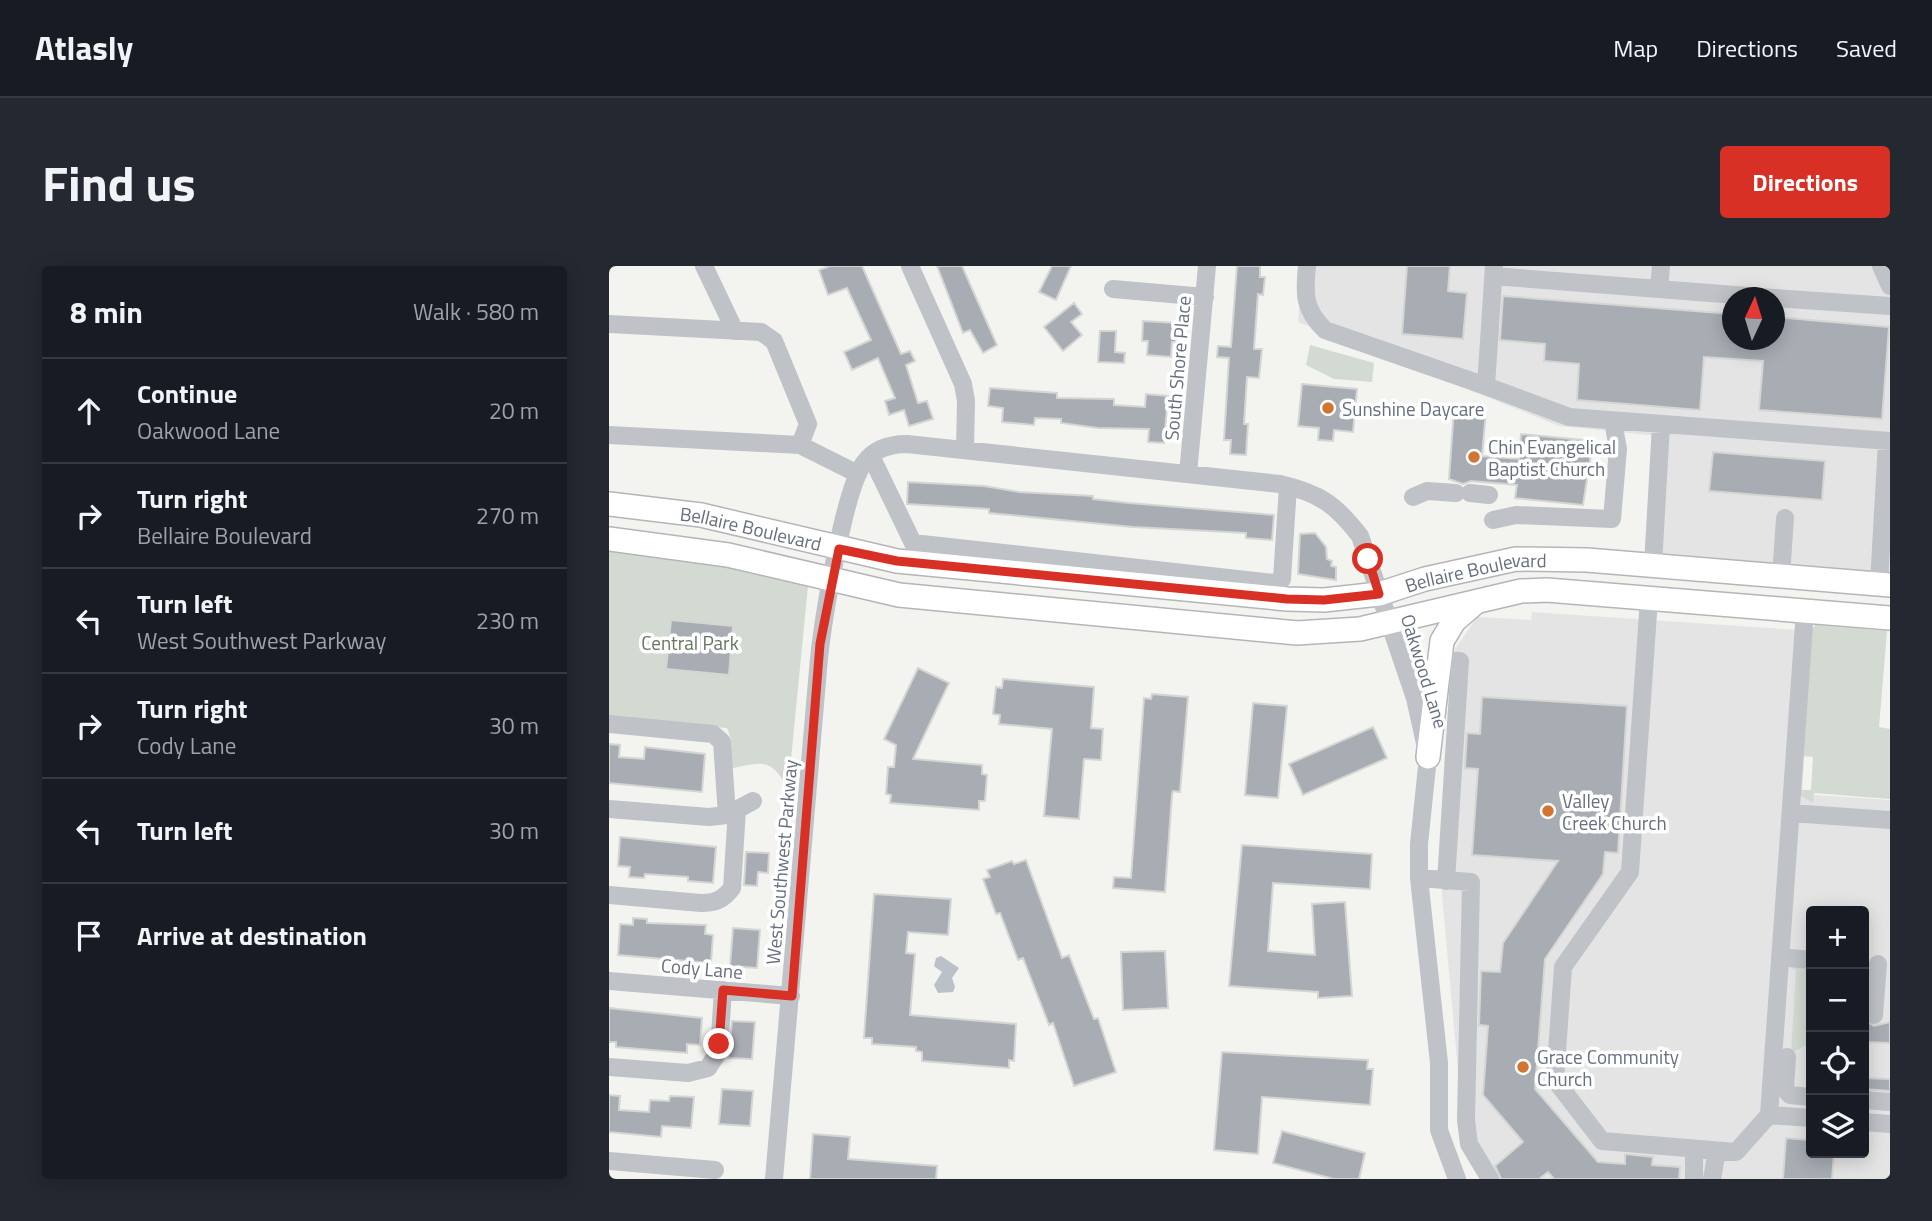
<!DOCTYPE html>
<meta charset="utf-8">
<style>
body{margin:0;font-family:"Titillium Web",sans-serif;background:#242831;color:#f1f3f6}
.controls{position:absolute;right:21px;bottom:21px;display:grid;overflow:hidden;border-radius:7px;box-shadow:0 4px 18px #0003}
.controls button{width:63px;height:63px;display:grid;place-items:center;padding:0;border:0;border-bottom:2px solid #363941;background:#171b24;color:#f1f3f6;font:35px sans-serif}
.compass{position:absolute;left:1113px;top:21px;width:63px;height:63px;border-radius:50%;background:#171b24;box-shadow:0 4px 18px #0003;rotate:4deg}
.stop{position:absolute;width:21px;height:21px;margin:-16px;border:5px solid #d93025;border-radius:50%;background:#fff}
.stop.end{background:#d93025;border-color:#fff;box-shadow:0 2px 7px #0008}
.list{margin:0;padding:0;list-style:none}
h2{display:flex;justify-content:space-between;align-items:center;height:91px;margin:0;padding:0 28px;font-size:30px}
h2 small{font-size:23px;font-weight:400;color:#9ea1a6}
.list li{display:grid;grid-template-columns:46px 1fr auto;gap:21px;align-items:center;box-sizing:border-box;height:105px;padding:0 28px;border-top:2px solid #363941}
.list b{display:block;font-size:26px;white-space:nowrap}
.list p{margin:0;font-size:23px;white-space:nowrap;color:#9ea1a6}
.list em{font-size:23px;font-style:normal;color:#9ea1a6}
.icon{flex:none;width:38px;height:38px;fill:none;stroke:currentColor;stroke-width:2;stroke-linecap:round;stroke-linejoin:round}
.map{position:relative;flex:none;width:1281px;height:913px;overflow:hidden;border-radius:7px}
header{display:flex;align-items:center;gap:42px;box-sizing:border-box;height:98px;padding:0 35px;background:#171b24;border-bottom:2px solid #363941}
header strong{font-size:33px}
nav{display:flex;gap:38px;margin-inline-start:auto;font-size:24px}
.intro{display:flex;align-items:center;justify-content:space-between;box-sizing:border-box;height:168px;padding:0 42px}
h1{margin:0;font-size:49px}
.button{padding:18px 32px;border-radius:7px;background:#d93025;color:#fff;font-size:24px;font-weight:700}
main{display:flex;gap:42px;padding:0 42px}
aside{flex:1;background:#171b24;border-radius:7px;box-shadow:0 4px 18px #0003}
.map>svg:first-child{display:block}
.built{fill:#e4e4e4;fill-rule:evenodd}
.green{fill:#d3dad2}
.water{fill:#bac1c8}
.building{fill:#a8adb4;stroke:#d5d5d3;stroke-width:2}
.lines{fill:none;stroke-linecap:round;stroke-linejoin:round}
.major-casing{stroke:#b3b5b9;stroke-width:26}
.minor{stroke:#bfc2c6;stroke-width:18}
.major{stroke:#fff;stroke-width:23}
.route{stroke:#d93025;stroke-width:9}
.poi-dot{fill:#d37531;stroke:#fff;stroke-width:2.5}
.labels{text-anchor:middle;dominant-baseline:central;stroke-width:7;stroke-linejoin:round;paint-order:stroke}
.street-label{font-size:19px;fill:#656f7f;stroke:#fff}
.poi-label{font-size:19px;fill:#656f7f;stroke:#fff;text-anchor:start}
.park-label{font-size:19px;fill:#647663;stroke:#fff}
</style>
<header>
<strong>Atlasly</strong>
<nav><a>Map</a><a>Directions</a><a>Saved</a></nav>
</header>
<div class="intro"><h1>Find us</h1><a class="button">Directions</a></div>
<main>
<aside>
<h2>8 min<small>Walk · 580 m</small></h2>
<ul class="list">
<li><svg class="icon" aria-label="ahead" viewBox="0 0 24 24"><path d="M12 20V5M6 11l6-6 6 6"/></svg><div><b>Continue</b><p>Oakwood Lane</p></div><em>20 m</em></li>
<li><svg class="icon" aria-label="right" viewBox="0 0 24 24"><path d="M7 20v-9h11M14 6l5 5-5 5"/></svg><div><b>Turn right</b><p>Bellaire Boulevard</p></div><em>270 m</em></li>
<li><svg class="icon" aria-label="left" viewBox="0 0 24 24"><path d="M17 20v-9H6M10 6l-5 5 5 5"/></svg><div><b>Turn left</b><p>West Southwest Parkway</p></div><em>230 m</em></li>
<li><svg class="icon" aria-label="right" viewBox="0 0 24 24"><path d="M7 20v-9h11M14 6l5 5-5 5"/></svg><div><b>Turn right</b><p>Cody Lane</p></div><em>30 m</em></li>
<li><svg class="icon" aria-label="left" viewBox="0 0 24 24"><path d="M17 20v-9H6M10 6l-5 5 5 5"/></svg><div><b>Turn left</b></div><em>30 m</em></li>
<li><svg class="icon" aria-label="arrive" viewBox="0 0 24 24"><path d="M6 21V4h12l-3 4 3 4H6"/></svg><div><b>Arrive at destination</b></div></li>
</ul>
</aside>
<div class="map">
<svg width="1281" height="913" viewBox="0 0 1281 913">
<rect width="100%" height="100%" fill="#f3f4f0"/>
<path class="built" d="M693 0H1281V307L1051 287 1059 171 950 160 689 56ZM1124 32H1166V74H1124Z
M923 346 1204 365 1193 528 1281 534V913H873L850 816 830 596 846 383 868 351 922 354ZM1202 645H1255V887H1202Z"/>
<path class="green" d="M701 79 765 97 763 116 725 113 697 99Z
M0 283 69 289 199 320 179 524C162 488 150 498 119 503L122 473 118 462 0 451Z
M1206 359 1278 365 1270 461 1281 463V533L1205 527 1204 537 1192 530 1191 524H1202L1204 491 1194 490 1202 366Z
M1179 700 1202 702V777L1182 787 1187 704Z"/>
<path class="water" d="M332 690 350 702 343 712 346 721 344 726 329 727 325 719 333 706 325 700 327 692Z"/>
<path class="building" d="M221 0H253L292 88 301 85 306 95 297 99 309 137 318 135 324 153 300 160 295 144 280 149 276 135 286 132 269 92 243 104 235 86 262 74 238 22 219 29 210 4Z
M328 0H353L388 79 374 87 361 64 354 67Z
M443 0H462L447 34 430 26Z
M628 0H651V11H656L654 29 649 28 645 83H653L650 112 638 111 635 158H639L637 189 621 188 622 174H615L620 92 608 91 609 80 622 81Z
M798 0H841L839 25 858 27 854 73 793 68Z
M894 30 1124 48V74H1166V51L1280 61 1273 153 1150 144 1154 95 1095 91 1091 144 968 134 970 98 935 95 936 78 891 74Z
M465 37 473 48 462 56 473 69 454 85 435 61Z
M534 55 569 57 567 76H563L562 91 538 89 539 75H533Z
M491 65H507L506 86 516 87 515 97 489 96Z
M693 118 748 123 744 166 725 164 724 175 709 174 710 162 689 160Z
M381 122 448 127V132L505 133V139L536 141 537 128 559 130 555 177 539 176 540 163 489 162 452 157V153L426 152 425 159 393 156 394 142 379 140Z
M845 143 877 145 873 190 910 193 912 168 984 175 974 239 906 232 908 219 862 215 854 218 840 213Z
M1104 186 1216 195 1213 234 1100 225Z
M299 216 375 220 410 226 484 230V233L520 237 665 249 663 274 637 272V267L524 261 380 247V243L298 238Z
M706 267 717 281 718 293 723 295 722 300 727 301V314L689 308 691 268Z
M62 354 124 360 120 409 57 403Z
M309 402 340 417 304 493 373 499V508L378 509 376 535H370V544L281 537 282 529 277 528 279 501H285L287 479 275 473Z
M394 413 485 421 482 462 494 463 492 494 475 493 470 553 435 550 443 463 390 458 391 449 384 448 387 421 393 422Z
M543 428 579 431 571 526 564 525 563 529 556 626 504 622 505 611 522 612 535 432 542 433Z
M873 431 1018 440 1009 587 996 586 994 608 936 693 926 823 989 896 1016 898V888L1044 891 1043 899 1071 901 1070 913H945L939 906 930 913H892L886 900 914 876 874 829 879 760 870 759 872 705 891 706 894 677 949 595 863 589 869 503 856 502 858 467 871 468Z
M644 437 678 440 669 532 636 529Z
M764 461 778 492 694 529 680 498Z
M0 478 11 479 10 491 35 493 36 481 96 488 93 526 0 517Z
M11 571 107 581 104 617 79 615V611L36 608 35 612 20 611 21 601 9 600Z
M633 579 763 588 761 623 664 617 659 685 706 689 703 638 736 636 743 730 709 732V726L620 720Z
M137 586 160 587 159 607 149 606 148 620 135 619Z
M417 594 453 692 460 689 485 753 489 752 507 806 465 820 444 757 440 759 414 692 409 694 391 647 387 648 374 613 381 611 378 604 403 595 405 598Z
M265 628 342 633 339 669 299 666 297 687 306 688 301 749 407 758 405 795 400 794V802L313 795V786L307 785V781L263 778V772H255Z
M24 652 38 653V657L97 659 96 668 104 669 102 697 9 689 11 658 24 659Z
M124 662 151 664 148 702 121 700Z
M556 685 559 742 514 744 512 686Z
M0 742 93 752 91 779 78 778V787L7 781V776H0Z
M1255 754 1265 760 1281 756V777L1255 776Z
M123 755 146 756 143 793 119 792Z
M613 786 759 794 758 803H764L761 839 653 831 649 888 605 884Z
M1255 812 1281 813V825L1255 823Z
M113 823 144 825 141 860 110 858Z
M0 829 11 830 10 844 40 846 41 834 60 835 61 830 85 831 82 862 53 860 52 871 0 866Z
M673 865 756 887 750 913H725L664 897Z
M204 868 241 871 239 893 328 900 327 913H201Z
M1177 872 1202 874V887H1225L1223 913H1174Z"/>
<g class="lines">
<defs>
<g id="major">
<path id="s1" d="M0 238 92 249 288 295 678 333 715 334 770 328 816 313 907 293 978 294 1281 319"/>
<path d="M0 273 119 289 290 329 688 367 751 363 912 325 938 324 1281 352"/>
<path d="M819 491 833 375 845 355 866 337"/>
</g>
</defs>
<use href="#major" class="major-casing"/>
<path class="minor" d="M95 0 126 65
M301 0 354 118 357 135 356 184
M698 0C695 28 695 44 716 64L877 120
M885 0 877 120 960 151 1281 175
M1272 0 1281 20
M884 10 1165 32
M504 23 596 31
M1050 23 1052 0
M1166 32 1281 40
M0 58 152 66 165 75 199 158 191 179
M0 169 191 179 249 208
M262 190 304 277 665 317 673 313 679 220
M579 208 598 0
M861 227 880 229
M804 231 818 225 847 227
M884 254 907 249 1003 253 1009 183 1004 155
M1044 299 1052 159
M1172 310 1176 252
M1270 318 1278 175
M1040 333 1021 606 954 701 946 814 993 875 1127 886 1160 849 1196 345
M829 394 851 395 837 615
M0 458 104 468 113 476 118 549
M0 543 100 551 118 549 144 535
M1182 547 1281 554
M810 612 862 616 857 854 860 878 881 913
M0 629 92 637C106 637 114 634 123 622L128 544
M1171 691 1202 694
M0 715 182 730
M1265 749 1269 698
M1178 791 1176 823 1181 829 1202 831
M0 801 79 807 99 802 110 785 114 724
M1255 834 1281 836
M1160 849 1202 852
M1255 856 1281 858
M1085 883V913
M0 895 106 904
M165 913 210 392C214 355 235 223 255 197 265 183 281 178 298 178L671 218C711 227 727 239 751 270L806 432 819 491 810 578V612L830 797V864L848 913
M1103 913 1108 885"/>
<use href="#major" class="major"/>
</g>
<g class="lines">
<path class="route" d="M110 778 114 724 183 730 211 378 230 283 288 295 678 333 715 334 770 328 759 293"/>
</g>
<g class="poi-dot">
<circle cx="719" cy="142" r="7"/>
<circle cx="865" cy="191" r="7"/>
<circle cx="939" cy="545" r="7"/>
<circle cx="914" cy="801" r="7"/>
</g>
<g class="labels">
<g class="street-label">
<text transform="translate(568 102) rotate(-85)">South Shore Place</text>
<text stroke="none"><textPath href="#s1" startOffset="144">Bellaire Boulevard</textPath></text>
<text stroke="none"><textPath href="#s1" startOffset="878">Bellaire Boulevard</textPath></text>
<text transform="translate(816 405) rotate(73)">Oakwood Lane</text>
<text transform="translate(172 596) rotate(-85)">West Southwest Parkway</text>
<text transform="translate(93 702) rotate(5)">Cody Lane</text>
</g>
<g class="poi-label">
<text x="733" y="142">Sunshine Daycare</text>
<text x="879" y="180">Chin Evangelical<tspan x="879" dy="22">Baptist Church</tspan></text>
<text x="953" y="534">Valley<tspan x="953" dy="22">Creek Church</tspan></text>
<text x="928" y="790">Grace Community<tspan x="928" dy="22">Church</tspan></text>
</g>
<g class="park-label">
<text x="81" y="376">Central Park</text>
</g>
</g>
</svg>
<div class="controls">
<button>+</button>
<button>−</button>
<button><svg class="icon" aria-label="locate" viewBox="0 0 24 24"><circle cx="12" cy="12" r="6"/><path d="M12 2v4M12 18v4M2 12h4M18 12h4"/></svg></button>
<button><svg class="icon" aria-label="layers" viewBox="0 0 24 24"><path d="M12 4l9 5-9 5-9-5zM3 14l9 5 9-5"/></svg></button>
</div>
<svg class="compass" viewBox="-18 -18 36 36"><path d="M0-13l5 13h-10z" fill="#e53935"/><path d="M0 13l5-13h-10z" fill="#9ea1a6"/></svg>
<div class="stop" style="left:759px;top:293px"></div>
<div class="stop end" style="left:110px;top:778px"></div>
</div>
</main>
